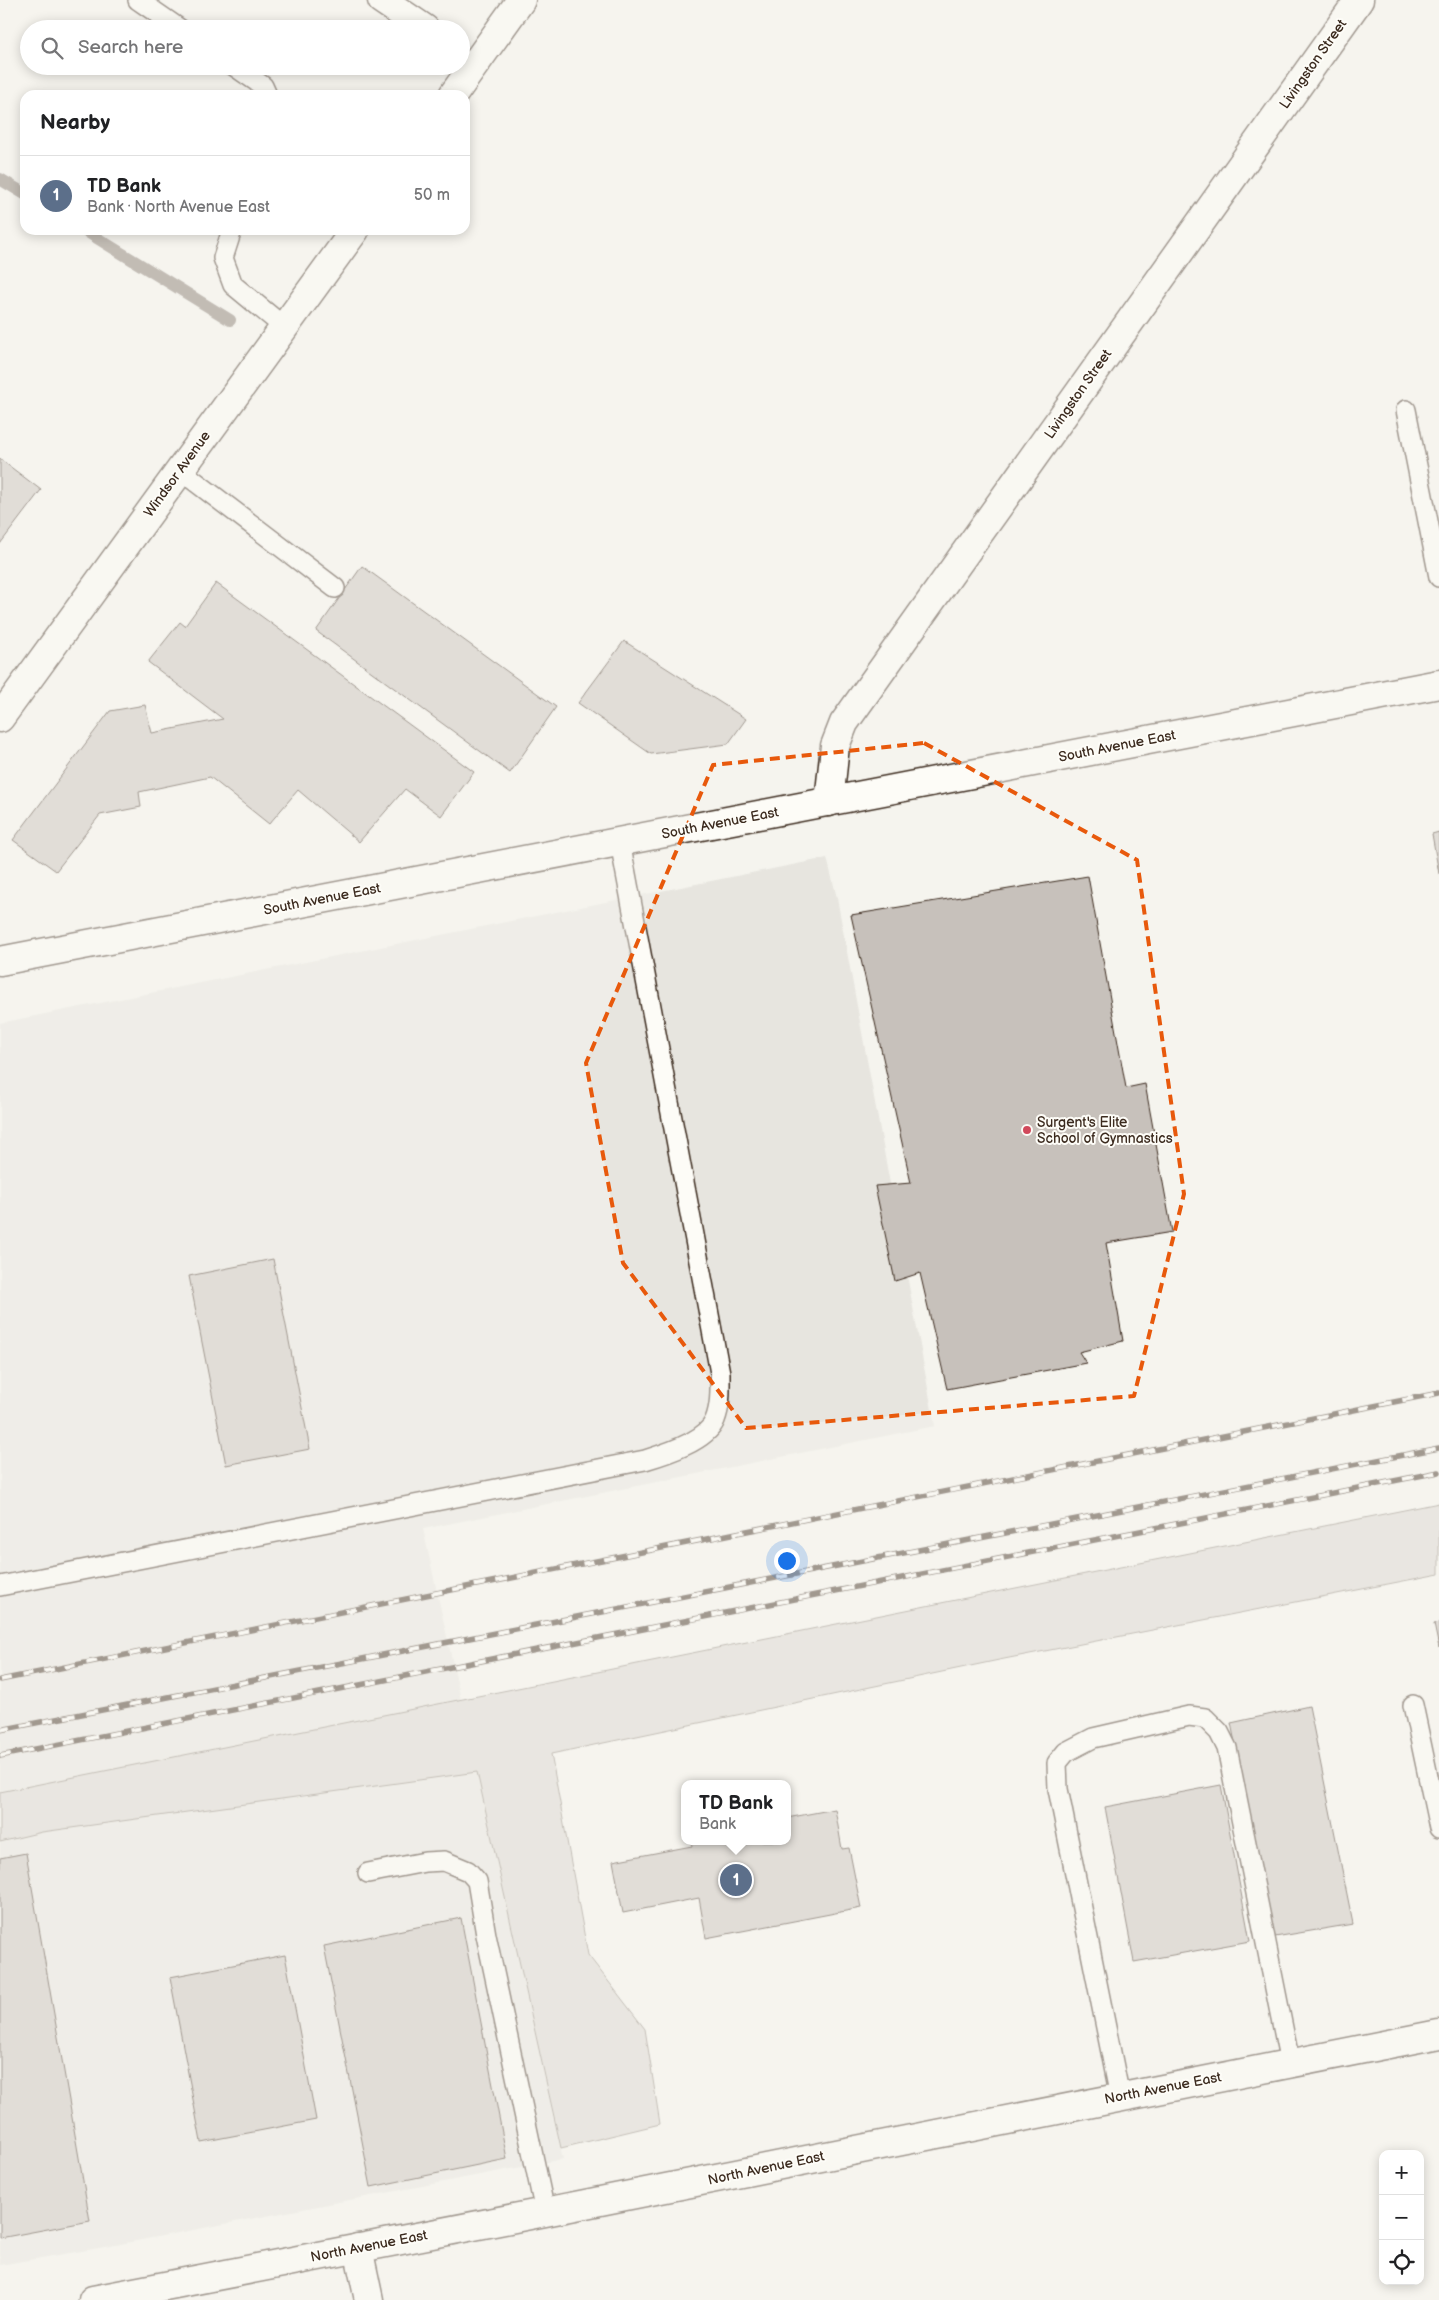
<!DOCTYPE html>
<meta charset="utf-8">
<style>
body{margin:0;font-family:"Balsamiq Sans",sans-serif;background:#f6f6f6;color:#202124}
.controls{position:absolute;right:15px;bottom:15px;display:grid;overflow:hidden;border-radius:10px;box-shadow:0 2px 12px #0003}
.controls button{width:45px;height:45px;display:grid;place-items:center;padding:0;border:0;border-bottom:1px solid #e0e0e0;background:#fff;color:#202124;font:25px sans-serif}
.you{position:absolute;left:786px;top:1560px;width:18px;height:18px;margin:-12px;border:4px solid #fff;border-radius:50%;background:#1a73e8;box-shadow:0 0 0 8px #1a73e833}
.badge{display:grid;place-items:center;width:32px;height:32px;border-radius:50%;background:#d1495b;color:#fff;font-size:16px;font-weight:700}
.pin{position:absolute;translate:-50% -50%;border:2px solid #fff;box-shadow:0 1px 5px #0006}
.popup{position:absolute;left:681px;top:1780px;width:110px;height:65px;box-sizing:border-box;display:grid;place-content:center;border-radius:10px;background:#fff;filter:drop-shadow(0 1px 4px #0005);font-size:16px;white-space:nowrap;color:#757577}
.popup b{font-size:19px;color:#202124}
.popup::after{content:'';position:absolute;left:50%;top:100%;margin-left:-10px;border:10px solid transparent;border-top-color:#fff}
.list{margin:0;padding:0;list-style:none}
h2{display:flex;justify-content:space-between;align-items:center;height:65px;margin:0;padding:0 20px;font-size:21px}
h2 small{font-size:16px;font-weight:400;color:#757577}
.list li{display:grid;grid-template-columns:32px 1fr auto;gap:15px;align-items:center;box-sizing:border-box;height:80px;padding:0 20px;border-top:1px solid #e0e0e0}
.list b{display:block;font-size:19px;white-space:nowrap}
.list p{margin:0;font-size:16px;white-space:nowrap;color:#757577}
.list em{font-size:16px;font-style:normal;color:#757577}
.icon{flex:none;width:28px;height:28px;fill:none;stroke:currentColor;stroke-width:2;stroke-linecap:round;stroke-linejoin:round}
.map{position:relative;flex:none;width:1439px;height:2300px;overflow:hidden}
.search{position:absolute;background:#fff;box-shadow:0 2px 12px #0003;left:20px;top:20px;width:450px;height:55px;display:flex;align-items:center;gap:12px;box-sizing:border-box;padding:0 18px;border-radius:28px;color:#757577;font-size:19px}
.panel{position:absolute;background:#fff;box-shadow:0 2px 12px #0003;left:20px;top:90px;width:450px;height:145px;border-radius:15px}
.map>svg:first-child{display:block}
.built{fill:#e7e5df}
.green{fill:#dad6d0;stroke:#8a8077}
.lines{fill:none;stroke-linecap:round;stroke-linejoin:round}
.stream{stroke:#84786e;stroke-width:12}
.building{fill:#c7c1bb;stroke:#3b2a1e}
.lane-casing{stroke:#3b2a1e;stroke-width:22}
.street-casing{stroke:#3b2a1e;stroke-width:31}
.secondary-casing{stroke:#3b2a1e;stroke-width:31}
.lane{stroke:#fdfcf7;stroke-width:19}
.street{stroke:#fdfcf7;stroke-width:28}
.secondary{stroke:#fdfcf7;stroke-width:28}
.rail-casing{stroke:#3b2a1e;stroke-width:5.5}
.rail{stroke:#fdfcf7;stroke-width:4;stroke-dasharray:11;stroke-linecap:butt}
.marked{fill:none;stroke:#e8590c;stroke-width:4;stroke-dasharray:10 6;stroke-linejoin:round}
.poi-dot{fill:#d1495b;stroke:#fdfcf7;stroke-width:2}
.labels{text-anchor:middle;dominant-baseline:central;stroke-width:4;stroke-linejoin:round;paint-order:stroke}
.street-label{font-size:14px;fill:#3b2a1e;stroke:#fdfcf7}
.poi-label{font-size:14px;fill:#3b2a1e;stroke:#fdfcf7;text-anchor:start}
</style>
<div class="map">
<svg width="1439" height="2300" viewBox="0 0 1439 2300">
<rect width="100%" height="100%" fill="#f5f4ee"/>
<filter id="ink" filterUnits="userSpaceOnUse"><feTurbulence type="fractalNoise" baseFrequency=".02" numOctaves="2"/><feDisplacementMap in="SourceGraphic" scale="10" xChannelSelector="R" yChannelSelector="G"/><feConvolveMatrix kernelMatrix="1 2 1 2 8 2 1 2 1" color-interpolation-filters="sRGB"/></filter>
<g filter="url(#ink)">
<path class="built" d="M827 858 837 898 935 1426 423 1529 563 2159 105 2247 0 2265V1023Z"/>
<path class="green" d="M1439 1503V1574L999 1660 551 1754 588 1955 645 2029 660 2124 561 2148 477 1772 42 1832 0 1842V1792Z"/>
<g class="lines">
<path class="stream" d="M0 179 25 194
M84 230 230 320"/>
</g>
<path class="building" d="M0 459 41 490 0 544Z
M362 566 556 707 510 773 316 631Z
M216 583 474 772 441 816 405 789 359 842 298 790 269 824 210 777 139 792 141 807 100 815 56 871 13 840 110 711 145 705 152 733 223 719 148 662 180 622 185 626Z
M624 641 746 719 728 744 651 754 578 703Z
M1439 832V874L1432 834Z
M1088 876 1126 1088 1145 1084 1172 1232 1106 1243 1123 1341 1079 1352 1086 1363 947 1389 920 1273 895 1281 875 1186 911 1183 851 915Z
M273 1259 310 1449 226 1465 189 1276Z
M1439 1623V1648L1434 1624Z
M1309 1706 1353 1924 1275 1937 1231 1723Z
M1221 1785 1250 1941 1134 1962 1105 1807Z
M835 1809 842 1849 849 1848 861 1908 706 1938 699 1898 623 1913 613 1861 692 1846 691 1841H787V1818Z
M26 1853 90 2221 0 2238V1858Z
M461 1918 507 2159 371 2187 324 1946Z
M285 1955 316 2120 201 2142 170 1977Z"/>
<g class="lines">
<defs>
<path id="lane" d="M138 0 180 29
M234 66 263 86 267 95
M232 230 223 258 233 285 284 327
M1406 410 1439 577
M180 470 335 588
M0 1586 645 1460C665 1454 707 1441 715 1420 721 1405 720 1388 720 1373L620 842
M1413 1705 1439 1828
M368 1873 425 1862 444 1861 468 1871 477 1881 486 1935 545 2212
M1120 2097 1058 1789 1057 1763 1066 1752 1093 1738 1189 1716 1205 1718 1219 1732 1227 1748 1290 2063"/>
<path id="street" d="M382 0 425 29
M453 95 521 0
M0 718 355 230
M829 802 835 746 844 723 1359 0
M358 2248 369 2300"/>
<path id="secondary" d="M0 961 1439 684
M93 2300 545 2212 1439 2034"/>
</defs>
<use href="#lane" class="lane-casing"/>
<use href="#street" class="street-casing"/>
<use href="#secondary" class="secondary-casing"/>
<use href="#lane" class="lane"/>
<use href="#street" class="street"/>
<use href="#secondary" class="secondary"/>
<defs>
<path id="rail" d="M0 1680 1439 1393
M0 1730 1439 1448
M0 1756 1439 1472"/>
</defs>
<use href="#rail" class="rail-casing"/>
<use href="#rail" class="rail"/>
</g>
</g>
<path d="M0 0H1439V2300H0ZM924 743 1137 860 1184 1194 1134 1396 746 1428 623 1263 586 1063 713 765Z" fill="#f5f4ee" fill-opacity=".55" fill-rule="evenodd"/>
<path class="marked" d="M924 743 1137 860 1184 1194 1134 1396 746 1428 623 1263 586 1063 713 765Z"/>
<circle class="poi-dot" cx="1027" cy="1130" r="5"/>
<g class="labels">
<g class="street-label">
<text transform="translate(1313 64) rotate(-55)">Livingston Street</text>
<text transform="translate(1078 394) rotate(-55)">Livingston Street</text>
<text transform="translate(177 474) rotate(-54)">Windsor Avenue</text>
<text transform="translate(1117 746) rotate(-11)">South Avenue East</text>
<text transform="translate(720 823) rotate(-11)">South Avenue East</text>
<text transform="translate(322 899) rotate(-11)">South Avenue East</text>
<text transform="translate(1163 2088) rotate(-11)">North Avenue East</text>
<text transform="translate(766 2168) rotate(-12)">North Avenue East</text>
<text transform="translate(369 2246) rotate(-11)">North Avenue East</text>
</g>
<g class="poi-label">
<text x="1037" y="1122">Surgent's Elite<tspan x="1037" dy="16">School of Gymnastics</tspan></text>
</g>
</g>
</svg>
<div class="controls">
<button>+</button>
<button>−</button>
<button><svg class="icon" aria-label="locate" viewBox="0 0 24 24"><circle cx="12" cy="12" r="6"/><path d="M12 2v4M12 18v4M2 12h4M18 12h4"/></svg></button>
</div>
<div class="you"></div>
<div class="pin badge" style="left:736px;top:1880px;background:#5c6f8a">1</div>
<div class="popup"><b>TD Bank</b>Bank</div>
<div class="search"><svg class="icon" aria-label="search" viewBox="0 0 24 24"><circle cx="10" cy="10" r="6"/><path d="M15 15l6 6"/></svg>Search here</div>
<section class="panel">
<h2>Nearby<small></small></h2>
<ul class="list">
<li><span class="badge" style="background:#5c6f8a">1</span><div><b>TD Bank</b><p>Bank · North Avenue East</p></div><em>50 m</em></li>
</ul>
</section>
</div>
